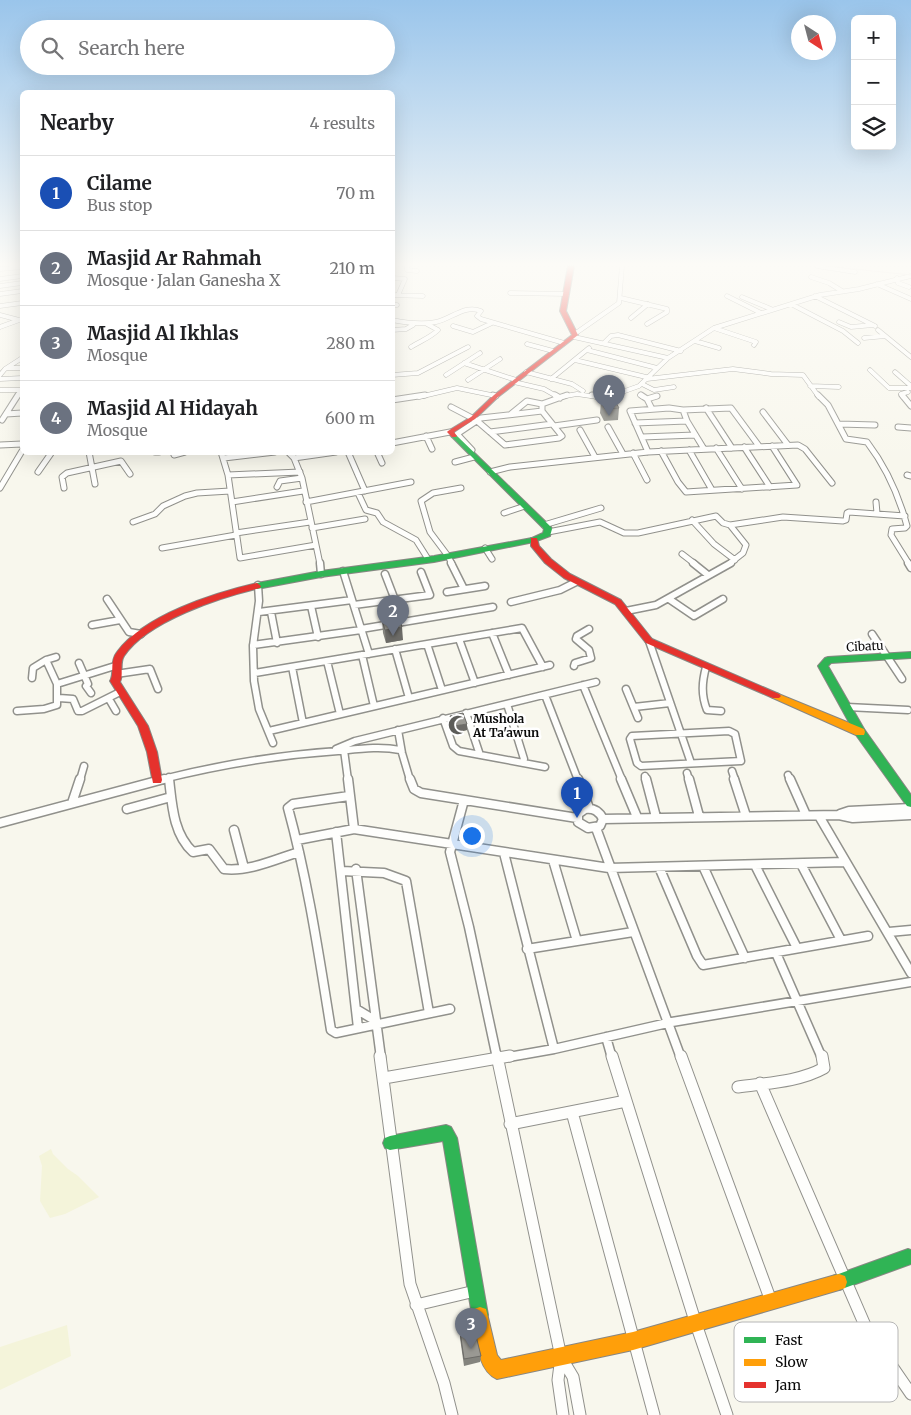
<!DOCTYPE html>
<meta charset="utf-8">
<style>
body{margin:0;font-family:Merriweather,serif;background:#f2f2f2;color:#202124}
.controls{position:absolute;right:15px;top:15px;display:grid;overflow:hidden;border-radius:8px;box-shadow:0 5px 20px #0002}
.controls button{width:45px;height:45px;display:grid;place-items:center;padding:0;border:0;border-bottom:1px solid #e0e0e0;background:#fff;color:#202124;font:25px sans-serif}
.compass{position:absolute;left:791px;top:15px;width:45px;height:45px;border-radius:50%;background:#fff;box-shadow:0 5px 20px #0002;rotate:144deg}
.you{position:absolute;left:471px;top:835px;width:18px;height:18px;margin:-12px;border:4px solid #fff;border-radius:50%;background:#1a73e8;box-shadow:0 0 0 8px #1a73e833}
.badge{display:grid;place-items:center;width:32px;height:32px;border-radius:50%;background:#db2777;color:#fff;font-size:16px;font-weight:700}
.pin{position:absolute;translate:-50% -41px;filter:drop-shadow(0 1px 2px #0008)}
.pin::after{content:'';position:absolute;top:26px;width:18px;height:15px;background:inherit;clip-path:polygon(0 0,100% 0,50% 100%)}
.list{margin:0;padding:0;list-style:none}
h2{display:flex;justify-content:space-between;align-items:center;height:65px;margin:0;padding:0 20px;font-size:21px}
h2 small{font-size:16px;font-weight:400;color:#757577}
.list li{display:grid;grid-template-columns:32px 1fr auto;gap:15px;align-items:center;box-sizing:border-box;height:75px;padding:0 20px;border-top:1px solid #e0e0e0}
.list b{display:block;font-size:19px;white-space:nowrap}
.list p{margin:0;font-size:16px;white-space:nowrap;color:#757577}
.list em{font-size:16px;font-style:normal;color:#757577}
.icon{flex:none;width:28px;height:28px;fill:none;stroke:currentColor;stroke-width:2;stroke-linecap:round;stroke-linejoin:round}
.map{position:relative;flex:none;width:911px;height:1415px;overflow:hidden}
.search{position:absolute;background:#fff;box-shadow:0 5px 20px #0002;left:20px;top:20px;width:375px;height:55px;display:flex;align-items:center;gap:12px;box-sizing:border-box;padding:0 18px;border-radius:28px;color:#757577;font-size:19px}
.panel{position:absolute;background:#fff;box-shadow:0 5px 20px #0002;left:20px;top:90px;width:375px;height:365px;border-radius:8px}
.map>svg:first-child{display:block}
.farmland{fill:#f4f4da}
.lines{fill:none;stroke-linecap:round;stroke-linejoin:round}
.street-far4-casing{stroke:#91918c;stroke-width:5}
.street-far3-casing{stroke:#91918c;stroke-width:7}
.street-far2-casing{stroke:#91918c;stroke-width:9}
.street-far1-casing{stroke:#91918c;stroke-width:11}
.street-casing{stroke:#91918c;stroke-width:13}
.fast-casing{stroke:#888783;stroke-width:2}
.slow-casing{stroke:#888783;stroke-width:2}
.jam-casing{stroke:#888783;stroke-width:2}
.street-far4{stroke:#fefefc;stroke-width:4}
.street-far3{stroke:#fefefc;stroke-width:5}
.street-far2{stroke:#fefefc;stroke-width:6}
.street-far1{stroke:#fefefc;stroke-width:8}
.street{stroke:#fefefc;stroke-width:11}
.fast{fill:#30b455;fill-rule:evenodd}
.slow{fill:#ff9f0a;fill-rule:evenodd}
.jam{fill:#e5322d;fill-rule:evenodd}
.rail{stroke:#d4c6c3;stroke-width:1}
.wall{fill:#84847e}
.shaded-wall{fill:#6c6b67}
.building{fill:#9a9993;stroke:#6c6b67}
.labels{text-anchor:middle;dominant-baseline:central;stroke-width:5;stroke-linejoin:round;paint-order:stroke}
.street-label{font-size:12px;fill:#0a0a0a;stroke:#fff}
.poi-label{font-size:12px;font-weight:bold;fill:#0a0a0a;stroke:#fff;text-anchor:start}
.key{fill:#fff;stroke:#b6b6b6;stroke-width:1}
.key-label{font-size:14px;fill:#0a0a0a}
</style>
<div class="map">
<svg width="911" height="1415" viewBox="0 0 911 1415">
<rect width="100%" height="100%" fill="#f8f7ed"/>
<path class="farmland" d="M51 1149 53 1154 68 1169 78 1176 99 1197 65 1214 50 1218 40 1201 42 1166 39 1156Z
M67 1325 71 1356 0 1390V1347Z"/>
<g class="lines">
<defs>
<path id="street-far4" d="M407 266V270L417 271
M817 266 855 272
M0 269 22 267
M811 277 829 283 842 291
M392 278 405 279 398 295
M897 278 898 283 909 287
M0 279 22 276
M877 284 911 299
M0 286 22 283
M510 293 567 294
M0 294 22 291
M392 295 423 296
M727 296 761 313
M815 296 875 326
M742 297 771 309
M621 298 667 309V312L647 324
M791 304 843 331 858 343
M392 305H397
M0 306 22 303
M0 315 19 320
M631 318 648 304
M392 320C407 323 421 325 436 322 451 319 465 304 481 311L477 316 481 319 564 343
M839 322 851 327 873 325
M453 326 473 332 492 323
M0 327 22 319
M714 328 756 342 754 345
M392 330 406 329 413 325
M878 330 911 357
M576 333 619 303 622 266
M574 337 668 358
M864 338 885 336
M695 341 719 348
M604 343 611 336 618 335 681 351
M527 344 553 351
M411 347C420 341 430 338 438 330L427 324
M587 350 657 368
M575 360 646 377
M464 363 516 380
M8 368H22
M870 370 889 388H911
M526 372 572 384 583 391
M895 372 911 386
M0 375 5 369 22 358
M392 375 418 373 468 347
M446 375 480 353
M0 379 22 378
M551 379 589 348
M647 379 733 369 771 374 803 375 819 397
M468 380 500 359
M514 382 544 389 558 397
M642 384 654 390 674 387
M810 386 839 387
M0 390H22
M640 395 643 397
M17 397 21 390
M419 397 457 388 496 396
M560 397 577 394 597 397
M608 397 639 386 668 358 714 328 820 295 859 289 911 276
M655 397 657 396
M903 397 901 394 908 392"/>
<path id="street-far3" d="M493 395 496 396
M555 395 560 398
M592 395 602 397 614 395
M641 395 647 399 652 409
M818 395 828 405 846 439 867 442C886 467 899 496 907 526L905 528 892 529 891 535 909 564
M902 395 911 406
M647 399 657 396
M392 400 425 395
M451 407 476 420 505 445 559 438 562 436 542 411V404L567 395
M706 408 732 448
M763 412 788 445
M6 414 22 413
M511 414 527 401 542 404
M2 420 18 395
M635 423 687 421
M839 424 875 425
M554 426 597 420
M608 427 623 454
M898 427 911 428
M580 430 595 457
M490 432 552 424
M426 436 432 449
M642 437 695 435
M392 443 450 432
M0 445 22 444
M744 447 770 487
M716 448 742 489
M704 449 687 421 683 410 731 408 759 446
M472 450 457 434 481 418 542 411
M689 450 712 490
M661 451 678 482 686 492 797 485 772 446
M89 452 95 484
M155 452H159
M173 452 174 455 185 452
M221 452 228 475 240 558 316 545
M288 452 294 458 302 478 320 564
M348 452 365 491
M377 452 382 463
M648 452 630 411 669 408 683 410
M633 453 647 480
M224 458 275 452
M294 458 336 452
M455 462 474 457
M38 472 52 452
M490 472 510 467 648 452 798 445 805 449 832 483
M228 475 300 472
M907 475 911 476
M277 487 280 481 302 478
M0 488 22 451
M64 488 62 477 67 473 121 461 130 474
M358 493 366 510 377 513 383 522 416 540 428 559
M232 502 303 491
M306 502 411 482
M876 502 877 513
M504 513 525 506
M692 520 714 544 735 560
M133 522 155 514 163 506 185 496 197 493 230 491
M544 525 601 508
M730 525 783 517 843 521 846 520 847 513 849 512 905 516
M312 528 365 519
M548 532 600 522 624 533H638L716 516 723 523 730 525 746 545 743 553 729 564
M236 533 310 522
M162 548 236 535
M485 548 492 559
M682 554 695 564
M448 556 430 532 421 501 433 493 461 488
M449 558 452 564"/>
<path id="street-far2" d="M320 563 321 574
M451 563 464 589
M693 563 708 575
M908 563 911 568
M343 571 369 654
M385 574 395 600
M258 585 259 601 253 646 254 681 259 709 273 743
M447 592 485 586
M107 599 129 632 141 634
M669 599 694 616 723 599
M511 602 560 590 576 582
M354 605 430 595 421 572
M311 606 318 637
M626 611 656 605 731 563
M259 612 352 600
M271 612 277 643
M92 625 120 620
M361 629 493 607
M492 633 509 675
M872 634 902 679
M459 639 475 683
M649 641 691 763
M427 644 442 690
M253 645 361 630
M395 649 409 698
M362 655 374 706
M327 661 340 714
M79 663 88 684 86 686 91 693
M574 666 575 663 591 658 589 650 576 639 577 636 589 629
M292 667 303 723
M706 667C702 682 701 695 707 710L721 711
M255 673 522 628 543 667
M116 674 150 669 158 689
M32 678 33 668 46 660
M57 684 115 666
M583 685 622 780
M626 689 638 718
M545 695 578 780
M59 698 73 699 78 711H82L120 692
M109 699 116 711
M507 704 524 759 523 763
M634 707 670 703
M847 707 908 710
M17 711 44 709 57 705V684L46 660 56 657
M466 713 480 755
M443 718 453 746 459 751 545 767
M398 730 402 753 410 780
M269 731 550 665
M729 731 735 734 741 761 641 766 637 763 630 739 632 736Z
M336 749 355 741 596 682
M344 750 348 780
M732 771 735 780
M687 773 689 780
M788 775 790 780
M645 776 646 780
M169 777V780
M80 780 84 766
M159 780C218 765 278 755 338 751 359 749 380 746 400 750"/>
<path id="street-far1" d="M169 779C172 804 173 834 193 852L209 849 224 869C249 872 276 859 299 852
M348 779 354 829
M410 779 414 789 421 793 577 818
M578 779 589 808
M621 779 637 817
M646 779 656 817
M689 779 699 816
M734 779 746 816
M790 779 806 815
M349 796 293 804 288 808C308 881 319 956 331 1030L336 1033 450 1009
M464 800 450 852 469 927 497 1058
M72 803 80 779
M127 809 171 797
M585 809C594 808 599 811 603 819L600 826 588 828 578 822V814Z
M840 814 849 811 911 808
M819 816 911 973
M603 819 839 815 853 818 911 815
M0 823 164 779
M596 828 681 1058
M234 830 244 868
M336 832 358 1028
M297 840 354 829 609 868 845 862
M504 853 554 1049
M553 860 577 941
M801 864 841 940
M755 865 797 948
M703 866 745 958
M659 867 697 956 703 965 868 936
M356 869 381 1058
M342 871 384 873 406 881 429 1013
M889 932 911 930
M527 949 633 932
M776 953 822 1058
M356 1009 376 1021
M606 1037 612 1058
M503 1058 554 1049 672 1022 911 982"/>
<path id="street" d="M380 1056 410 1284 444 1383 452 1415
M497 1056 561 1357 573 1377 580 1415
M612 1056 696 1324 727 1415
M681 1056 771 1301
M384 1078 510 1056
M760 1083 867 1330 911 1394
M738 1087C766 1083 799 1082 824 1068L822 1056
M572 1112 654 1415
M510 1124 626 1101
M416 1305 475 1291
M561 1357 558 1380 563 1415"/>
<path id="fast" d="M454 434 456 435 551 527 552 529 550 536 534 542 434 562 321 577 257 589 254 588 253 586 257 583 321 571 434 556 532 538 543 533 544 529 452 437V435Z
M911 652V658L831 663 828 666 864 729 911 795V807L907 806 856 735 818 666 825 658 828 657Z
M446 1125 451 1127 457 1138 488 1315 486 1321 480 1323 474 1321 472 1315 443 1141 390 1150 385 1148 383 1143 385 1138 390 1136Z
M908 1249 911 1250V1264L839 1290 833 1288 831 1282 833 1276Z"/>
<path id="slow" d="M776 693 864 729 865 732 864 735H856L773 698 771 696 773 694Z
M839 1274 845 1276 847 1282 845 1288 839 1290 633 1350 497 1379C476 1370 476 1334 472 1315L474 1309 480 1307 486 1309 497 1355 501 1360 633 1332Z"/>
<path id="jam" d="M568 266H574L566 311 578 335 498 397 475 419 454 432 457 436 456 437H452L447 432 448 431 471 417 494 395 572 335 560 311Z
M531 538H537L539 546 551 559 570 574 621 600 652 639 779 694 781 696 779 698H773L646 643 615 604 564 578 545 563 531 546Z
M257 583 261 586 260 588C221 597 147 621 124 656 119 664 124 674 120 682L148 726 157 752 162 780 161 783H153L147 752 138 726 110 681C115 673 109 662 117 652 144 615 214 593 257 583Z"/>
</defs>
<use href="#street-far4" class="street-far4-casing"/>
<use href="#street-far3" class="street-far3-casing"/>
<use href="#street-far2" class="street-far2-casing"/>
<use href="#street-far1" class="street-far1-casing"/>
<use href="#street" class="street-casing"/>
<use href="#fast" class="fast-casing"/>
<use href="#slow" class="slow-casing"/>
<use href="#jam" class="jam-casing"/>
<use href="#street-far4" class="street-far4"/>
<use href="#street-far3" class="street-far3"/>
<use href="#street-far2" class="street-far2"/>
<use href="#street-far1" class="street-far1"/>
<use href="#street" class="street"/>
<use href="#fast" class="fast"/>
<use href="#slow" class="slow"/>
<use href="#jam" class="jam"/>
<path class="rail" d="M825 266 911 275"/>
</g>
<path class="wall" d="M601 402 619 408 618 420 604 421 600 413Z
M382 620 403 640 386 643 383 633Z
M450 716 467 730 454 733 450 723Z
M460 1331 481 1356 480 1362 464 1366 460 1338Z"/>
<path class="shaded-wall" d="M402 627 403 640 386 643 385 630Z
M467 724V730L454 733V726Z"/>
<path class="building" d="M615 401 619 408 605 409 601 402Z
M399 617 402 627 385 630 382 620Z
M463 713 467 724 454 726 450 716Z
M474 1328 481 1356 464 1359 460 1331Z"/>
<linearGradient id="sky" x2="0" y2="1"><stop stop-color="#9ac5eb"/><stop offset="0.57" stop-color="#fcfbf7"/><stop offset="1" stop-color="#fcfbf7" stop-opacity="0"/></linearGradient>
<rect width="911" height="464" fill="url(#sky)"/>
<defs>
<symbol id="mosque-bare" viewBox="-9 -9 18 18"><path d="M3.5-4.9A6 6 0 1 0 3.5 4.9A5 5 0 1 1 3.5-4.9Z" fill="#5d5d59" stroke="#fff" stroke-width="2.5" paint-order="stroke"/></symbol>
</defs>
<g fill-rule="evenodd">
<use href="#mosque-bare" x="444" y="711" width="28" height="28"/>
</g>
<g class="labels">
<g class="street-label">
<text transform="translate(865 646) rotate(-3)">Cibatu</text>
</g>
<g class="poi-label">
<text x="473" y="718">Mushola<tspan x="473" dy="14">At Ta'awun</tspan></text>
</g>
</g>
<rect x="734" y="1322" width="164" height="80" rx="8" class="key"/>
<rect x="744" y="1337" width="22" height="6" fill="#30b455"/>
<rect x="744" y="1359" width="22" height="7" fill="#ff9f0a"/>
<rect x="744" y="1382" width="22" height="6" fill="#e5322d"/>
<g class="key-label">
<text x="775" y="1345">Fast</text>
<text x="775" y="1367">Slow</text>
<text x="775" y="1390">Jam</text>
</g>
</svg>
<div class="controls">
<button>+</button>
<button>−</button>
<button><svg class="icon" aria-label="layers" viewBox="0 0 24 24"><path d="M12 4l9 5-9 5-9-5zM3 14l9 5 9-5"/></svg></button>
</div>
<svg class="compass" viewBox="-18 -18 36 36"><path d="M0-13l5 13h-10z" fill="#e53935"/><path d="M0 13l5-13h-10z" fill="#757577"/></svg>
<div class="you"></div>
<div class="pin badge" style="left:577px;top:818px;background:#1a4fb4">1</div>
<div class="pin badge" style="left:393px;top:636px;background:#6b7280">2</div>
<div class="pin badge" style="left:471px;top:1349px;background:#6b7280">3</div>
<div class="pin badge" style="left:609px;top:416px;background:#6b7280">4</div>
<div class="search"><svg class="icon" aria-label="search" viewBox="0 0 24 24"><circle cx="10" cy="10" r="6"/><path d="M15 15l6 6"/></svg>Search here</div>
<section class="panel">
<h2>Nearby<small>4 results</small></h2>
<ul class="list">
<li><span class="badge" style="background:#1a4fb4">1</span><div><b>Cilame</b><p>Bus stop</p></div><em>70 m</em></li>
<li><span class="badge" style="background:#6b7280">2</span><div><b>Masjid Ar Rahmah</b><p>Mosque · Jalan Ganesha X</p></div><em>210 m</em></li>
<li><span class="badge" style="background:#6b7280">3</span><div><b>Masjid Al Ikhlas</b><p>Mosque</p></div><em>280 m</em></li>
<li><span class="badge" style="background:#6b7280">4</span><div><b>Masjid Al Hidayah</b><p>Mosque</p></div><em>600 m</em></li>
</ul>
</section>
</div>
